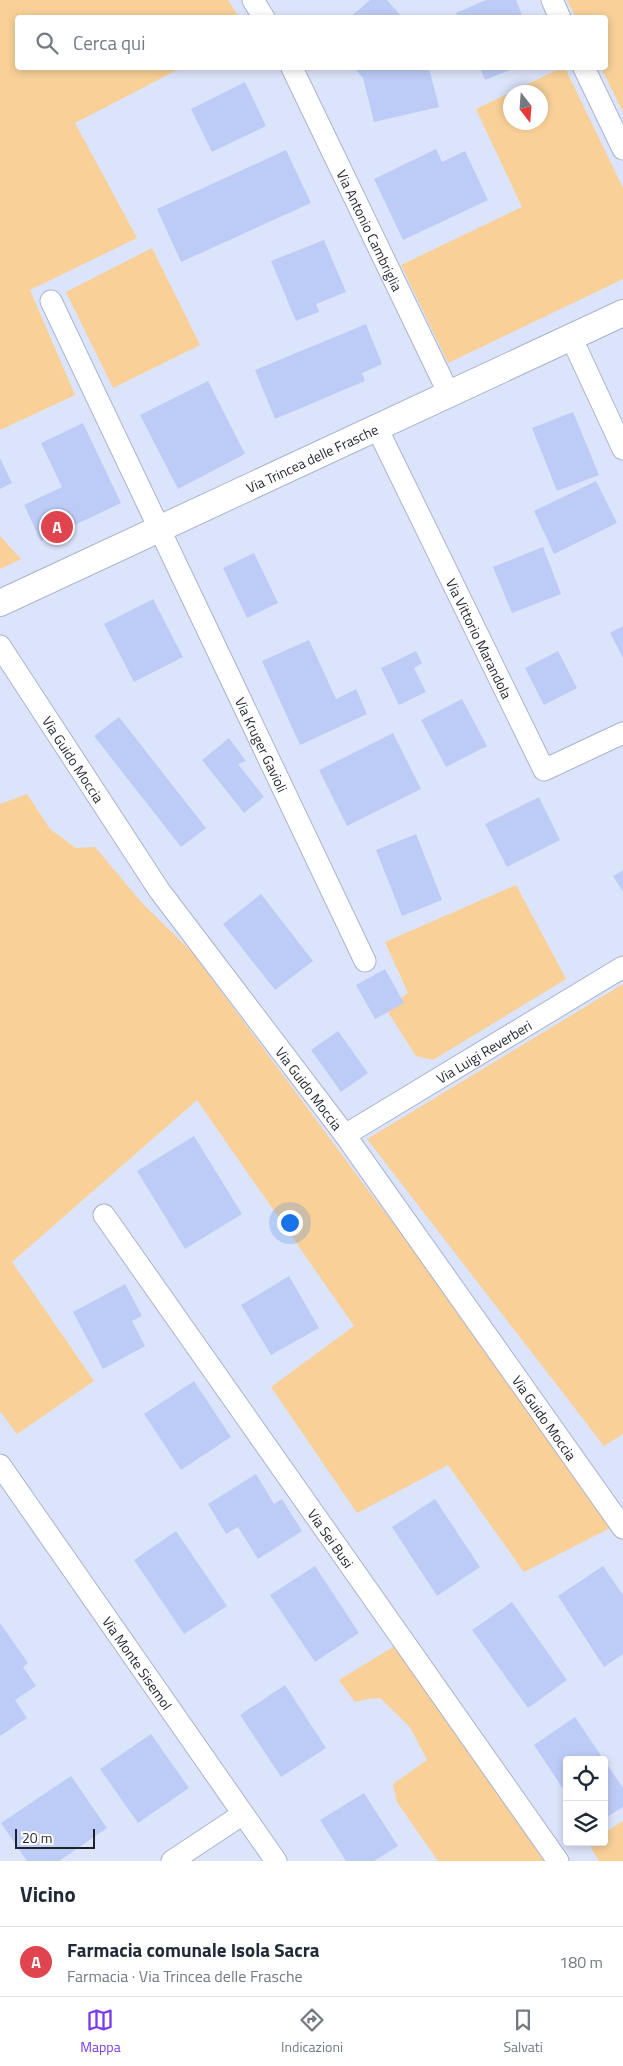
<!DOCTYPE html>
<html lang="it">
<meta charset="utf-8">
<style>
body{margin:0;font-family:"Titillium Web",sans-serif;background:#f6f6f7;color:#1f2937}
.controls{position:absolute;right:15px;bottom:15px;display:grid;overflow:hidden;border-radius:5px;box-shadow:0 2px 8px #0003}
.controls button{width:45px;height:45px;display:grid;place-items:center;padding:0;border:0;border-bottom:1px solid #e0e1e3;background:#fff;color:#1f2937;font:25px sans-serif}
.compass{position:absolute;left:503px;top:85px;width:45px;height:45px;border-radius:50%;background:#fff;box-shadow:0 2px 8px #0003;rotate:163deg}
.scale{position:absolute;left:15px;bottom:12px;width:80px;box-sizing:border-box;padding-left:5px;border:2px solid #1e212c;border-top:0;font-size:14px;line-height:18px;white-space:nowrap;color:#1e212c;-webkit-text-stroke:4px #fff;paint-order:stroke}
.you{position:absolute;left:289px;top:1222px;width:18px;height:18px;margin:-12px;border:4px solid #fff;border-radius:50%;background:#1a73e8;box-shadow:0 0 0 8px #1a73e833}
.badge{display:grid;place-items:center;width:32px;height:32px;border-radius:50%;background:#7c3aed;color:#fff;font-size:16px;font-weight:700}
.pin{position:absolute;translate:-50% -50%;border:2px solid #fff;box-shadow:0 1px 5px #0006}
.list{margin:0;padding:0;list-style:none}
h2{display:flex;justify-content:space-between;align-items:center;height:65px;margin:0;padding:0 20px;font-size:21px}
h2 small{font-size:16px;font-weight:400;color:#747a83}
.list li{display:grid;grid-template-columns:32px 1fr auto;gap:15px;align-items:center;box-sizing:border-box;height:70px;padding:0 20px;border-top:1px solid #e0e1e3}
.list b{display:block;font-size:19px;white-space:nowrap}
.list p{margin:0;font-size:16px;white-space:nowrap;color:#747a83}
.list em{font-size:16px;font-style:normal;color:#747a83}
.icon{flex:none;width:28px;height:28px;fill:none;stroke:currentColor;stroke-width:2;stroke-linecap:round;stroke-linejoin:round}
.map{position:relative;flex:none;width:623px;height:1861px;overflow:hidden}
.search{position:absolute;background:#fff;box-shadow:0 2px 8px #0003;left:15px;right:15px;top:15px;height:55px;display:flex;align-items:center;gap:12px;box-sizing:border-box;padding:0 18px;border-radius:5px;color:#747a83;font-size:19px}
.sheet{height:135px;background:#fff}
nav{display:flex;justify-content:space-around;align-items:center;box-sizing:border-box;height:70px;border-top:1px solid #e0e1e3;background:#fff;font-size:14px;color:#747a83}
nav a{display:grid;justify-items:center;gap:2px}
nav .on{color:#7c3aed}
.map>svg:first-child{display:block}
.green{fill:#f8d098;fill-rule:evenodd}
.building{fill:#bdccf7}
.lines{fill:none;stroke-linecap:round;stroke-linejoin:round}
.minor-casing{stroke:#aab4d0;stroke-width:23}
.tertiary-casing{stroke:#aab4d0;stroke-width:28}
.minor{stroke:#fff;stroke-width:21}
.tertiary{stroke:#fff;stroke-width:26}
.labels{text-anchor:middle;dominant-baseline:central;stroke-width:5;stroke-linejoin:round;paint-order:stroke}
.street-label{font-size:14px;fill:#1e212c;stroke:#fff}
</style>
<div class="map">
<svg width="623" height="1861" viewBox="0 0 623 1861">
<rect width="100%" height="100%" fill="#dce4fb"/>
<path class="green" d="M0 0H228L239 17 18 18V68H181L75 123 137 238 30 290 75 395 0 430Z
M567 0H623V112L601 68H606V18L576 17Z
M561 68H565L623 188V279L448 363 401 265 522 207 476 109ZM510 92H540V122H510Z
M152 248 200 345 113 388 66 292Z
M0 536 21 559 0 569Z
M27 794 50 829 76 848 95 847 142 903 192 952 365 1186 522 1392 614 1526 524 1572 448 1465 357 1513 271 1387 354 1326 197 1100 12 1262 94 1381 17 1434 0 1411V804Z
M516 885 566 979 433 1060 416 1056 386 1009 408 993 385 942Z
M623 984V1434L604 1446 367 1139Z
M408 1638 552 1861H438L397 1802 393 1784 427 1760 410 1727 380 1698 367 1699 355 1702 339 1680Z
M623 1821V1861H599L592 1850 590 1842H604V1833Z"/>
<path class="building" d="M370 0H387L403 18H349Z
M486 0H516L523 18H458L456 13Z
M354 68H429L439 107 374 122 363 78Z
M480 68H515L485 80Z
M245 82 266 126 212 152 191 109Z
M436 149 442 162 465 151 488 200 403 240 374 179Z
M286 150 311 203 181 262 157 209Z
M324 240 346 292 316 304 319 312 296 321 271 261Z
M366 324 382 364 362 373 365 381 275 419 255 370Z
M208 381 245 454 178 489 140 415Z
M573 412 599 475 557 491 532 428Z
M83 423 121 503 41 541 24 505 62 487 41 443Z
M0 458 12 483 0 489Z
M596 481 617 523 554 554 534 511Z
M543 547 561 594 512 613 493 567Z
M254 553 278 603 247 618 223 568Z
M153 599 183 657 134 682 104 624Z
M623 626V658L610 633Z
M309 640 336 699 356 689 367 714 300 745 262 661Z
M416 651 422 663 414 668 426 692 399 705 381 668Z
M558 651 577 688 544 705 525 668Z
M462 699 487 746 446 767 421 720Z
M119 717 206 828 181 847 94 736Z
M393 733 421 789 347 826 319 770Z
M229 738 246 761 238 764 264 797 244 813 202 760Z
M539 797 560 840 507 867 485 824Z
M416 834 442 900 402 916 376 850Z
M623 870V892L613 876Z
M261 894 313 961 275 990 223 924Z
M385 969 404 1003 375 1019 356 985Z
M338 1031 368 1073 341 1092 311 1050Z
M194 1136 242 1214 185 1249 137 1171Z
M289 1276 319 1328 271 1355 241 1305Z
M125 1284 142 1316 132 1321 145 1346 103 1369 73 1312Z
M194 1381 231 1437 181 1470 144 1414Z
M256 1474 274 1504 282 1499 302 1531 258 1559 238 1527 226 1534 208 1504Z
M435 1499 480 1567 437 1596 392 1527Z
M176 1531 227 1606 184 1634 134 1560Z
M315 1566 359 1633 315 1662 270 1595Z
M603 1566 623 1595V1654L604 1667 558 1596Z
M512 1602 567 1680 528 1708 472 1630Z
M0 1623 28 1663 23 1667 36 1686 15 1700 27 1718 0 1736Z
M285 1685 326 1748 281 1777 240 1715Z
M575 1717 604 1760H567V1795L534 1745Z
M151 1734 189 1788 138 1823 100 1769Z
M604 1760 623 1788V1807L604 1819Z
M71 1776 107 1828 59 1861H27L1 1823Z
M364 1793 398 1846 374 1861H346L320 1820Z"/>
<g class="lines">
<defs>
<g id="minor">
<path d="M253 0 264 18"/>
<path d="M552 0 560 18"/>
<path id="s1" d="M292 68 449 394"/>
<path d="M584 68 623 149"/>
<path id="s2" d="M51 301 365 961"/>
<path d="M571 337 623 449"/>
<path id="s3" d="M377 428 544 770 623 733"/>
<path id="s4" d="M0 646 159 890 345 1135 623 1528"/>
<path id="s5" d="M345 1135 623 967"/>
<path id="s6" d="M104 1215 558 1861"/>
<path id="s7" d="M0 1465 276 1861"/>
<path d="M172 1861 243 1814"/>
</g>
<g id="tertiary">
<path id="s8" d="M0 603 623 313"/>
</g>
</defs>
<use href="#minor" class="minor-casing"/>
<use href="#tertiary" class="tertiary-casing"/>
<use href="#minor" class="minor"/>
<use href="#tertiary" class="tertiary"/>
</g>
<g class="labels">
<g class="street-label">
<text stroke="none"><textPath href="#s1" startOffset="180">Via Antonio Cambriglia</textPath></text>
<text stroke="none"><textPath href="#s8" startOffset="344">Via Trincea delle Frasche</textPath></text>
<text stroke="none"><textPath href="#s3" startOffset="234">Via Vittorio Marandola</textPath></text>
<text stroke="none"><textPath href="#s2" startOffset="491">Via Kruger Gavioli</textPath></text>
<text stroke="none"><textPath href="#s4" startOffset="135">Via Guido Moccia</textPath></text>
<text stroke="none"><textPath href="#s5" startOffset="162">Via Luigi Reverberi</textPath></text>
<text stroke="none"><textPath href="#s4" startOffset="540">Via Guido Moccia</textPath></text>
<text stroke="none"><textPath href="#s4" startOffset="945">Via Guido Moccia</textPath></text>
<text stroke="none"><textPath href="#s6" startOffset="395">Via Sei Busi</textPath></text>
<text stroke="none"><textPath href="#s7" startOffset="241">Via Monte Sisemol</textPath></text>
</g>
</g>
</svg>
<div class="controls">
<button><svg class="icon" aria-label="locate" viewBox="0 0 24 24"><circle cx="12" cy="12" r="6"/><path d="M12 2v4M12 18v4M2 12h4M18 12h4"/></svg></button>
<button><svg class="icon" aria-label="layers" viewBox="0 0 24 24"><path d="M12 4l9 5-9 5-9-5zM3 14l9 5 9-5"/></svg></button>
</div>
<svg class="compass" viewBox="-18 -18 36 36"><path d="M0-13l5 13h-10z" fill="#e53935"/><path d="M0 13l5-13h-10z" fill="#747a83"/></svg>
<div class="scale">20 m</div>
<div class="you"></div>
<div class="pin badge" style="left:57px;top:527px;background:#e0444e">A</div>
<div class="search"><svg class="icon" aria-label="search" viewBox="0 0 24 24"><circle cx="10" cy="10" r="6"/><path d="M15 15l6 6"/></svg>Cerca qui</div>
</div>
<section class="sheet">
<h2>Vicino<small></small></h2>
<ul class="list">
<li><span class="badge" style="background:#e0444e">A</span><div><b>Farmacia comunale Isola Sacra</b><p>Farmacia · Via Trincea delle Frasche</p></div><em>180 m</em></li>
</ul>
</section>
<nav>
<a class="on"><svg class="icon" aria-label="map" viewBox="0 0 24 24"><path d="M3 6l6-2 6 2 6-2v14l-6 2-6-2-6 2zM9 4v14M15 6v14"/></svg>Mappa</a>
<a><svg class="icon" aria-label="directions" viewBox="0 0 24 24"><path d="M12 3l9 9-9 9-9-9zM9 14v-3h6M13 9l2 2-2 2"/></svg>Indicazioni</a>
<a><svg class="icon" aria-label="saved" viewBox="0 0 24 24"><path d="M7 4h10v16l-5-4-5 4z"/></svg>Salvati</a>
</nav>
